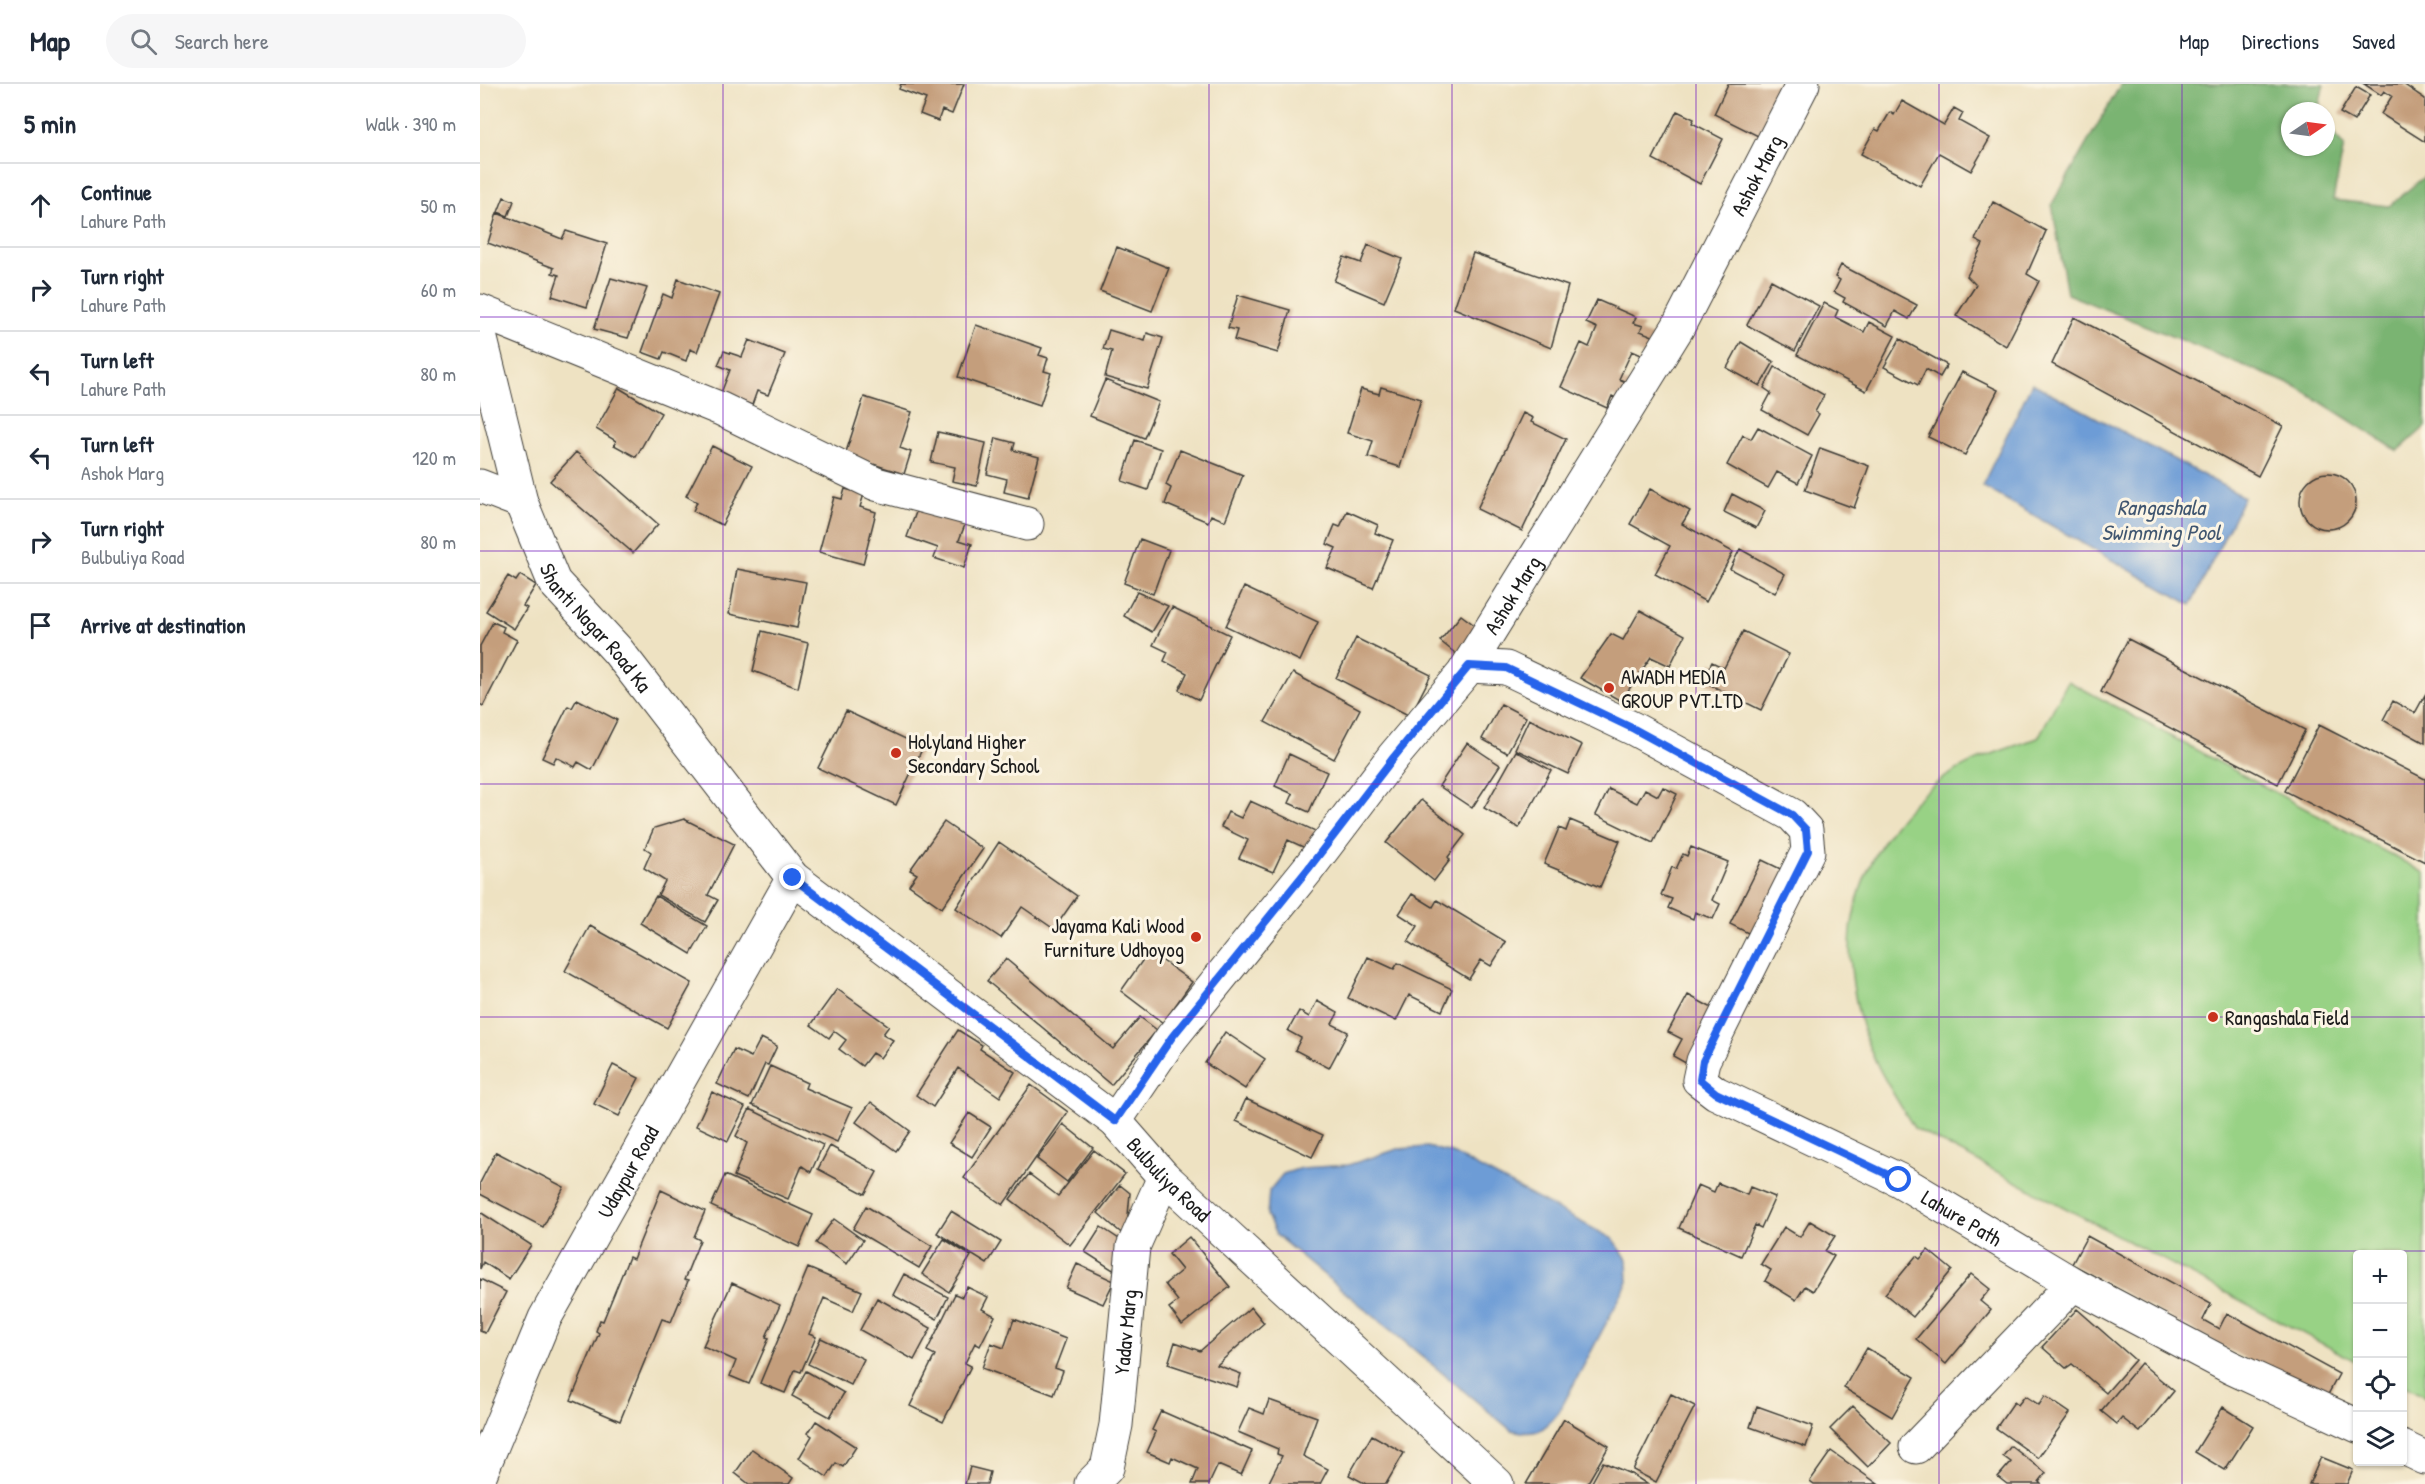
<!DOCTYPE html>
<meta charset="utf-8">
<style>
body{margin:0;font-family:"Patrick Hand",sans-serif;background:#f6f6f7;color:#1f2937}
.controls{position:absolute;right:18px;bottom:18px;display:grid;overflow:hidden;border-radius:6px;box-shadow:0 2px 4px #0004}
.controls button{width:54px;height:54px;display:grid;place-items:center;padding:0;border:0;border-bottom:2px solid #e0e1e3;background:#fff;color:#1f2937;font:30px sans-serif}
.compass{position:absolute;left:1801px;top:18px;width:54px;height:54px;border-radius:50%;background:#fff;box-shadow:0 2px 4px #0004;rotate:77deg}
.stop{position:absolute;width:18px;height:18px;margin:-14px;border:4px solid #2563eb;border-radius:50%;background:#fff}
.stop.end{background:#2563eb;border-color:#fff;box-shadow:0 2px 6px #0008}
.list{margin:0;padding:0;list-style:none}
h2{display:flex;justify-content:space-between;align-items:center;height:78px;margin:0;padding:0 24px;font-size:26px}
h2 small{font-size:20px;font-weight:400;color:#747a83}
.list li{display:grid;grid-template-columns:39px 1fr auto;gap:18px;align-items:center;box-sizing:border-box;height:84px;padding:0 24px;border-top:2px solid #e0e1e3}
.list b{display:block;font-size:22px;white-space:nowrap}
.list p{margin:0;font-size:20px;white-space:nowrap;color:#747a83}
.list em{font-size:20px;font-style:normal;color:#747a83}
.icon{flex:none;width:33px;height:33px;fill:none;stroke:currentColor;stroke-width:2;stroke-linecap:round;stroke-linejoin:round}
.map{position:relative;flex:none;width:1945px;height:1400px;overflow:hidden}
header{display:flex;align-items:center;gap:36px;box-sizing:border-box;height:84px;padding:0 30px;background:#fff;border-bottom:2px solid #e0e1e3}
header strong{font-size:28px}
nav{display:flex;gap:33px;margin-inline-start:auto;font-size:21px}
.search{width:420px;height:54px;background:#f6f6f7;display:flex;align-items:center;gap:15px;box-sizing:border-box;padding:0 21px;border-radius:33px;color:#747a83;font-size:22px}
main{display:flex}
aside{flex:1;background:#fff}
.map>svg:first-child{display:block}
.green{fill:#98d285;stroke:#5a7750;stroke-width:1.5}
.forest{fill:#7ab472;stroke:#4b6847;stroke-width:1.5}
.water{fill:#6d9cd6;stroke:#445c79;stroke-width:1.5}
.building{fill:#c49e7c}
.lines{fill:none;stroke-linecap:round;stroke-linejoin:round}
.street-casing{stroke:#3c3a35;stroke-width:35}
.secondary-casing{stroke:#3c3a35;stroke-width:35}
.street{stroke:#fff;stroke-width:33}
.secondary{stroke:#fff;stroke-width:33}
.route{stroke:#2563eb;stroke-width:8}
.grid{fill:none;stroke:#7b2cbf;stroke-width:1.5;stroke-opacity:0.55}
.poi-dot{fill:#c8321e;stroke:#fcf5e5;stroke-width:2}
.labels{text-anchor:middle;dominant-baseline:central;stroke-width:6;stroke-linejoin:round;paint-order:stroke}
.street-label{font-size:21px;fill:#1c1c1c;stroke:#fcf5e5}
.poi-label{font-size:21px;fill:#1c1c1c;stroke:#fcf5e5;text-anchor:start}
.water-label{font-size:22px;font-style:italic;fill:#405670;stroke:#fcf5e5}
</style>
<header>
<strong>Map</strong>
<div class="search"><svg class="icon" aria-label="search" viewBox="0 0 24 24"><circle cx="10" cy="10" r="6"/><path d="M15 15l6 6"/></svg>Search here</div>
<nav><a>Map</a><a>Directions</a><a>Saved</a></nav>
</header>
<main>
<aside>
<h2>5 min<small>Walk · 390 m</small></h2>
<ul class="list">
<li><svg class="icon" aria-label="ahead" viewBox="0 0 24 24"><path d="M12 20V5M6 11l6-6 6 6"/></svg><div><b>Continue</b><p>Lahure Path</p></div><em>50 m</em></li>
<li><svg class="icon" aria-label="right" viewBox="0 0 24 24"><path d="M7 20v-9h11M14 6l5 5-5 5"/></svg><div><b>Turn right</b><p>Lahure Path</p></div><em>60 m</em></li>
<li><svg class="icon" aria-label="left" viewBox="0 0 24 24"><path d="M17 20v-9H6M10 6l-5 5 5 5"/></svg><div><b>Turn left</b><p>Lahure Path</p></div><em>80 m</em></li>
<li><svg class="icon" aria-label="left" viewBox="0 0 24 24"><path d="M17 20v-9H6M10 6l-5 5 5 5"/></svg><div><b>Turn left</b><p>Ashok Marg</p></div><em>120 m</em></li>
<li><svg class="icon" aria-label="right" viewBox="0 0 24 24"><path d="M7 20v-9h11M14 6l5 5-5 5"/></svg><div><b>Turn right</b><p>Bulbuliya Road</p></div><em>80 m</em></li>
<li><svg class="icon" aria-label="arrive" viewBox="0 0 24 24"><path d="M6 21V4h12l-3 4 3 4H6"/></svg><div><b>Arrive at destination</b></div></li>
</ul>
</aside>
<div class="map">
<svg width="1945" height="1400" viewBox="0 0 1945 1400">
<rect width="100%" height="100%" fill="#fcf5e5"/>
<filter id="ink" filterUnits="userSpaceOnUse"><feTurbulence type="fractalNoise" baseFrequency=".0167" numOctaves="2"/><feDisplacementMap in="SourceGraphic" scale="12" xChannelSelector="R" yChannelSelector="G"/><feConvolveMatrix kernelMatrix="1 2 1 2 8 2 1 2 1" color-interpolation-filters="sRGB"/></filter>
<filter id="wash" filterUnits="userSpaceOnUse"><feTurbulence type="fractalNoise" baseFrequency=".008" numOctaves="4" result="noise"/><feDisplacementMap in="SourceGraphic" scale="24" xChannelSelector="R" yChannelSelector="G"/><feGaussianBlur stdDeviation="1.35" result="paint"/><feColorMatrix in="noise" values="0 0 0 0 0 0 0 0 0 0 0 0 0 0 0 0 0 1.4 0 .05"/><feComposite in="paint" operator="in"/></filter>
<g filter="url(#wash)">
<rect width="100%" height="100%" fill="#eee2c2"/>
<path class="green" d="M1588 597 1945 789V1313L1923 1301 1922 1170H1878L1877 1278 1434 1044C1415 1012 1392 979 1382 942 1373 910 1366 867 1373 834 1383 781 1414 731 1458 698 1488 676 1523 666 1558 654Z"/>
<path class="forest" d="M1641 0H1844L1838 27H1810V63H1846V42L1864 62 1853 116 1909 122 1945 92V343L1918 367 1817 303 1587 210 1572 120Z"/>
<path class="water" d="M1552 299 1764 413 1711 521 1502 402Z
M947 1063 972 1069 1133 1155 1147 1175 1148 1198 1079 1328C1063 1348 1056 1352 1031 1346L796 1151 787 1131 789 1107 803 1090 821 1084 868 1081 918 1065Z"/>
<g id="blocks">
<path class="building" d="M421 0H484L472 30 462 26 458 37 440 30 446 15 419 5Z
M1248 0H1305L1288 57 1234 30Z
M1884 0H1923L1945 15V58L1901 30 1912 12 1904 7 1901 11Z
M1876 3 1890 11 1874 37 1860 29Z
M1422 17 1464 41 1474 24 1483 29 1479 37 1510 54 1491 87 1459 69 1440 102 1381 70 1395 45 1399 47 1410 28 1414 31Z
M1197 27 1214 35 1212 39 1243 55 1220 100 1173 75Z
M24 113 34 117 28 132 18 128Z
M1513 118 1566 147 1547 190 1559 197 1526 262 1476 232 1496 201 1487 192 1503 160 1495 156Z
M17 129 82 155 86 147 127 160 107 223 72 212 79 191 72 189 74 184 8 159Z
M888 161 922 175 904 218 854 197 864 173 881 179Z
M637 163 689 184 672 227 620 207Z
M993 169 1088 202 1071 264 974 224Z
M1361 181 1437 221 1429 235 1415 227 1407 242 1363 218 1365 214 1354 208 1360 196 1355 193Z
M131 194 167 204 148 254 114 245Z
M198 195 239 210 217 268 210 265 206 277 184 268 181 275 162 268 183 210 192 214Z
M1291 196 1339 222 1315 267 1267 241Z
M758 211 810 226 798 269 754 256 757 246 748 244Z
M1117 216 1156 233 1153 239 1163 242 1160 247 1175 253 1166 273 1152 267 1139 295 1151 300 1144 318 1132 312 1127 324 1081 303 1101 259 1109 263 1117 244 1106 239Z
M1344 219 1358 226 1355 233 1384 248 1389 238 1415 252 1386 307 1317 271Z
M1594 233 1803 342 1778 392 1572 280Z
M496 241 562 264 559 271 568 274 564 287 571 289 560 321 478 293Z
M629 246 665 257 667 249 683 254 667 305 625 293 632 267 623 265Z
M1420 255 1467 281 1460 293 1446 285 1438 301 1404 283Z
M269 256 305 270 288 311 277 307 272 321 241 309 250 286 238 281 244 267 262 273Z
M1261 258 1294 278 1280 302 1247 284Z
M1295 283 1344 311 1335 328 1339 330 1327 351 1282 326 1291 309 1284 304Z
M1482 288 1518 306 1485 371 1448 353Z
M625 296 679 318 664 354 610 332Z
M901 303 941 315 920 383 888 373 893 357 867 349 881 305 899 310Z
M139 304 181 329 156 373 134 361 136 357 116 345Z
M384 313 432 328 420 364 431 368 424 390 365 371Z
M1043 329 1053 334 1051 338 1086 355 1042 447 997 425Z
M1278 343 1332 372 1318 399 1297 388 1288 404 1247 381 1263 351 1271 355Z
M458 348 506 359 497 402 472 397 475 383 451 378Z
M516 354 535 359 533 366 559 373 548 414 524 408 527 395 507 390Z
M655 356 681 365 668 406 642 397Z
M232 362 272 382 242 441 213 427 217 418 206 412Z
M1340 364 1389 382 1374 424 1325 406Z
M700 366 763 391 745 437 731 431 728 438 685 420 691 404 686 401Z
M96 368 178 440 153 469 70 397Z
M1820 417a28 28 0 1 1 56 0a28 28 0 1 1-56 0Z
M365 405 384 410 380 423 396 428 383 480 339 468 354 413 362 415Z
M1170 405 1210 427 1202 440 1253 468 1226 518 1175 490 1190 462 1150 440Z
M1252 410 1285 427 1276 444 1244 428Z
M439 420 487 436 479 456 492 460 484 484 454 474 458 464 427 453Z
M867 427 898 441 895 449 913 456 893 504 847 484 856 464 847 460 855 441 860 443Z
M660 455 689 466 673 510 644 499Z
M1260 465 1305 490 1295 509 1250 485Z
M257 485 326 498 317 544 249 530Z
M40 491 56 501 43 522 47 524 34 545 6 527 28 492 36 497Z
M764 503 838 538 820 577 746 542Z
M657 508 688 522 672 548 644 532Z
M692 523 750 551 719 616 699 606 707 589 684 577 688 568 673 561Z
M1160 526 1205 551 1190 582 1171 573 1141 617 1100 594 1131 550 1143 556Z
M981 531 1001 546 980 573 960 557Z
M13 538 24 543 22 548 37 556 3 622 0 620V562Z
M282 547 328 559 318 604 273 587Z
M1263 547 1309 570 1281 626 1222 597 1232 578 1244 584Z
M876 554 951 591 930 632 856 594Z
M1648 555 1825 646 1798 700 1621 608Z
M813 589 880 625 854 675 785 638Z
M1945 611V659L1903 636 1913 617 1935 629Z
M97 615 137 636 112 686 98 678 95 683 76 673 73 679 62 674 88 622 92 624Z
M1021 620 1046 633 1027 669 1002 655Z
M366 627 443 663 416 721 338 684Z
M1049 635 1102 661 1088 690 1035 665Z
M1839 641 1945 695V778L1805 707Z
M987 659 1020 681 992 724 959 702Z
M1036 667 1071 686 1039 744 1004 724Z
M809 670 847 688 829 728 809 719 813 710 795 702Z
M1183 703 1197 710 1173 759 1116 731 1129 705 1157 719 1165 705 1178 712Z
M941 716 985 751 968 773 970 776 954 797 906 759Z
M770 717 842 750 834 768 808 756 793 788 759 774 768 756 741 743 748 728 761 734Z
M204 735 254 760 228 811 238 816 225 838 178 811 185 797 164 784 171 768 165 764 174 744Z
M1090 736 1140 757 1120 803 1064 780 1079 744 1086 747Z
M464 738 503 765 462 824 429 801 437 790 430 786Z
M519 758 597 812 574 845 542 823 521 854 476 824Z
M1211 763 1248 778 1232 816 1240 820 1233 835 1215 828 1213 835 1188 824 1192 815 1181 811 1192 783 1196 785 1203 770 1207 772Z
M1282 776 1323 796 1296 863 1250 840Z
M932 810 953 823 957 816 1026 858 1011 882 1001 876 989 895 928 858 938 842 919 830Z
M176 812 227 842 211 870 160 839Z
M110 842 212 899 187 944 85 887Z
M669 867 712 898 683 939 641 907Z
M888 873 914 885 918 879 972 905 962 927 929 911 916 937 868 914Z
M526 875 633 965 660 933 677 946 631 1001 507 897Z
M357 905 409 942 403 950 413 956 400 974 392 969 382 982 359 965 366 956 354 947 349 954 331 941Z
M1208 911 1256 937 1227 991 1193 972 1202 955 1188 948Z
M837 917 858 929 852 940 868 948 849 984 815 966 821 954 808 947 819 927 829 933Z
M478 946 502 961 500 965 535 988 520 1013 478 984 453 1023 436 1011Z
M745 948 785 975 765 1005 725 979Z
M281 954 297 962 288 981 285 980 269 1015 237 1000 254 965 271 973Z
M133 981 159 994 139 1032 114 1020Z
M290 982 327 999 325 1004 372 1024 357 1058 272 1021Z
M551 1001 588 1028 523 1121 484 1094Z
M232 1008 265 1023 248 1057 216 1042Z
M766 1015 843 1051 832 1073 756 1037Z
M391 1018 430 1047 416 1067 376 1038Z
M270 1025 343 1061 331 1088 322 1082 308 1115 254 1092 267 1059 256 1052Z
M489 1029 511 1043 492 1073 469 1059Z
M583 1040 613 1064 587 1098 557 1075Z
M350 1062 397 1088 385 1110 338 1085Z
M614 1066 645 1090 590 1161 530 1115 549 1090 578 1112Z
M16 1068 84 1103 63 1143 0 1110V1099Z
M245 1091 333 1131 319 1163 231 1122Z
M1238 1099 1267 1111 1270 1103 1295 1113 1281 1144 1275 1141 1261 1172 1199 1144 1218 1101 1234 1108Z
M640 1101 650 1109 646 1153 618 1129Z
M181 1106 225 1127 214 1153 220 1156 204 1196 208 1197 191 1238 182 1235 140 1337 91 1316 119 1249 116 1247 120 1236 123 1237 149 1173 153 1175Z
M386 1122 452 1162 439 1184 373 1145Z
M471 1127 521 1158 507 1180 457 1149Z
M0 1128 51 1161 29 1195 3 1178 0 1185Z
M354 1135 383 1156 367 1180 336 1159Z
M1330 1137 1355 1152 1345 1167 1354 1172 1333 1207 1325 1202 1316 1216 1285 1197 1291 1186 1281 1180 1304 1143 1320 1153Z
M621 1143 648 1161 633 1186 605 1168Z
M1607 1152 1731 1220 1723 1236 1739 1245 1747 1229 1859 1290 1844 1318 1592 1180Z
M709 1153 750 1203 702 1241 689 1224 698 1217 685 1200 702 1186 689 1170Z
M464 1155 491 1172 469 1208 442 1190Z
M1448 1166 1472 1186 1433 1233 1405 1210 1436 1172 1440 1175Z
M597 1180 634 1197 623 1220 586 1204Z
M328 1184 382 1207 373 1227 344 1214 329 1250 336 1253 321 1288 315 1286 305 1309 280 1299Z
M424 1190 468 1213 457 1235 413 1211Z
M1491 1190 1510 1205 1500 1217 1511 1226 1466 1280 1436 1255Z
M0 1195 26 1208 5 1249 0 1247Z
M252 1199 300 1221 286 1253 289 1254 269 1300 250 1292 256 1277 223 1262Z
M487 1203 508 1213 502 1225 515 1232 500 1262 495 1259 485 1279 491 1282 463 1338 430 1322 455 1271 447 1267 475 1210 482 1213Z
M397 1214 451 1244 434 1276 380 1246Z
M771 1223 784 1239 737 1281 761 1290 757 1303 688 1280 695 1258 720 1267Z
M1597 1225 1655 1276 1626 1309 1592 1280 1586 1284 1562 1263Z
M534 1235 586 1255 575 1284 583 1287 574 1311 502 1284 511 1259 524 1264Z
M341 1254 384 1275 371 1301 328 1280Z
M1387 1264 1435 1293 1412 1333 1364 1304Z
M1661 1279 1694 1307 1660 1348 1642 1334 1637 1340 1621 1327Z
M326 1287 364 1309 350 1333 312 1312Z
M1191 1310 1215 1322 1176 1398 1153 1386Z
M1545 1312 1559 1321 1565 1312 1590 1329 1558 1374 1516 1344 1534 1318 1538 1321Z
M789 1316 837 1333 823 1372 848 1385 840 1400H788L802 1372 797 1370 798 1365 758 1348 769 1324 784 1330Z
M1277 1322 1333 1342 1326 1363 1270 1343Z
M1373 1322 1411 1359 1388 1383 1350 1345Z
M1743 1323 1773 1342 1745 1386 1715 1368Z
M681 1327 772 1367 761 1391 738 1381 729 1400H712L718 1385 692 1373 690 1378 667 1368 676 1348 672 1346Z
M1084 1335 1129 1362 1107 1400H1046Z
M336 1337 376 1363 363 1383 356 1379 347 1393 319 1374 332 1352 328 1349Z
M892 1351 924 1369 906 1400H886L869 1391Z
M1531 1362 1566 1389 1559 1398 1561 1400H1527L1518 1393 1531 1378 1523 1372Z
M272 1365 313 1394 309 1400H269L255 1389Z
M1351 1367 1398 1400H1334L1330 1397Z
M1841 1373 1873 1386 1867 1400H1829Z
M1123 1378 1153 1391 1167 1400H1111Z
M490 1383 510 1388 507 1400H485Z"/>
</g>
</g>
<g filter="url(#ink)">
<use href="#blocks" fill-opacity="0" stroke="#3c3a35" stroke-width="1.5"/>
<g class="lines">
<defs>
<g id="street">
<path d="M0 227 241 325 396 400 547 440"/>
<path d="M0 402 41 418"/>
<path id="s1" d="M989 582 1026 584 1154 645 1312 731 1326 746 1328 767 1223 977 1219 996 1236 1009 1419 1096 1593 1200 1750 1283 1878 1342"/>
<path d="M1436 1363 1593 1200"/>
<path d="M1922 1363 1945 1374"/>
<path id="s2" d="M611 1400 627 1384 636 1341 653 1163 684 1093"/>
</g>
<g id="secondary">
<path id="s3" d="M0 251 41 418 74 498 137 566 313 794 635 1037 684 1093 1017 1400"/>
<path id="s4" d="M635 1037 692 953 828 785 913 673 983 590 1198 243 1323 0"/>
<path id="s5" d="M0 1391 65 1234 313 794"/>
</g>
</defs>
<use href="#street" class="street-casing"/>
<use href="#secondary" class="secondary-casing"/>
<use href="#street" class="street"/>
<use href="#secondary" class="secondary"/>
</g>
</g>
<g class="lines" filter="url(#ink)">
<path class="route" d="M313 794 635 1037 692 953 828 785 914 673 989 582 1026 584 1154 645 1312 731 1326 746 1328 767 1223 977 1220 996 1236 1009 1419 1096"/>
</g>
<path class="grid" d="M243 0V1400M486 0V1400M729 0V1400M972 0V1400M1216 0V1400M1459 0V1400M1702 0V1400M0 233H1945M0 467H1945M0 700H1945M0 933H1945M0 1167H1945"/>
<g class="poi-dot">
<circle cx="1129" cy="604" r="6"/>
<circle cx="416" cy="669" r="6"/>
<circle cx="716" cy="853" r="6"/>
<circle cx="1733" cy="933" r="6"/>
</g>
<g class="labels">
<g class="street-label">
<text stroke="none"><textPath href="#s4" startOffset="1146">Ashok Marg</textPath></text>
<text stroke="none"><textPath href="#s4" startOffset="660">Ashok Marg</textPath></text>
<text stroke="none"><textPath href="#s3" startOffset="320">Shanti Nagar Road Ka</textPath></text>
<text stroke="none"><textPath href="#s5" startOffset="338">Udaypur Road</textPath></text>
<text stroke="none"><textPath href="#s3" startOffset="1122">Bulbuliya Road</textPath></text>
<text stroke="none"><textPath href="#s1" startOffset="952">Lahure Path</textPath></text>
<text stroke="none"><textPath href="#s2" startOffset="160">Yadav Marg</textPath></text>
</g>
<g class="poi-label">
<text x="1141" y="592">AWADH MEDIA<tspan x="1141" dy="24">GROUP PVT.LTD</tspan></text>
<text x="428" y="657">Holyland Higher<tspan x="428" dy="24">Secondary School</tspan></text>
<text x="704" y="841" text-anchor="end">Jayama Kali Wood<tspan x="704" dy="24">Furniture Udhoyog</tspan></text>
<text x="1745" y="933">Rangashala Field</text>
</g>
<g class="water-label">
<text x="1681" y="423">Rangashala<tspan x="1681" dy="25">Swimming Pool</tspan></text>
</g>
</g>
</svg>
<div class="controls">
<button>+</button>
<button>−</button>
<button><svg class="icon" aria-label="locate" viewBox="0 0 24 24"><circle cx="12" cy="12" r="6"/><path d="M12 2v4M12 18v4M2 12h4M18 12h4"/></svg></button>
<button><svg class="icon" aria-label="layers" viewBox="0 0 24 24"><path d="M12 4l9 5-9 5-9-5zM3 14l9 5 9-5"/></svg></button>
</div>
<svg class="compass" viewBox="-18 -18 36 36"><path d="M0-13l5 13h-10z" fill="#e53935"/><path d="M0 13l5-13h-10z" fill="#747a83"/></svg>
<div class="stop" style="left:1419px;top:1096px"></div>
<div class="stop end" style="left:313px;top:794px"></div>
</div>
</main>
